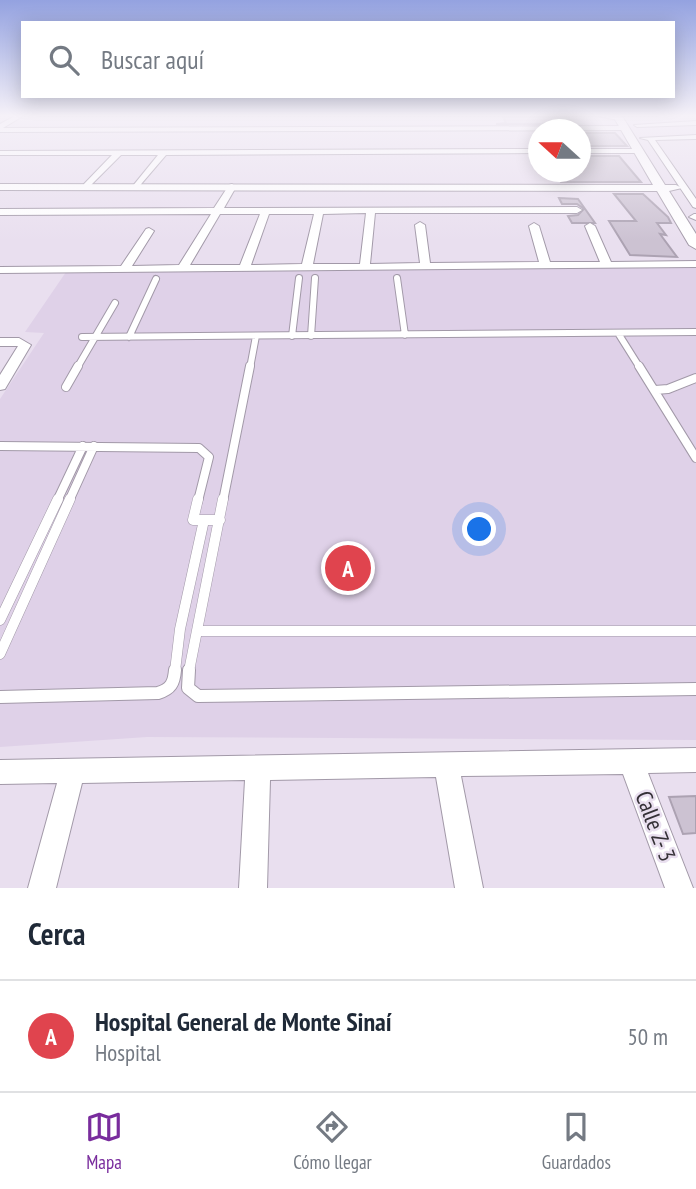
<!DOCTYPE html>
<html lang="es">
<meta charset="utf-8">
<style>
body{margin:0;font-family:"PT Sans Narrow",sans-serif;background:#f6f6f7;color:#1f2937}
.compass{position:absolute;left:528px;top:119px;width:63px;height:63px;border-radius:50%;background:#fff;box-shadow:0 4px 18px #0003;rotate:291deg}
.you{position:absolute;left:480px;top:530px;width:24px;height:24px;margin:-18px;border:5px solid #fff;border-radius:50%;background:#1a73e8;box-shadow:0 0 0 10px #1a73e833}
.badge{display:grid;place-items:center;width:46px;height:46px;border-radius:50%;background:#792c9d;color:#fff;font-size:23px;font-weight:700}
.pin{position:absolute;translate:-50% -50%;border:4px solid #fff;box-shadow:0 2px 7px #0006}
.list{margin:0;padding:0;list-style:none}
h2{display:flex;justify-content:space-between;align-items:center;height:91px;margin:0;padding:0 28px;font-size:30px}
h2 small{font-size:23px;font-weight:400;color:#747a83}
.list li{display:grid;grid-template-columns:46px 1fr auto;gap:21px;align-items:center;box-sizing:border-box;height:112px;padding:0 28px;border-top:2px solid #e0e1e3}
.list b{display:block;font-size:26px;white-space:nowrap}
.list p{margin:0;font-size:23px;white-space:nowrap;color:#747a83}
.list em{font-size:23px;font-style:normal;color:#747a83}
.icon{flex:none;width:38px;height:38px;fill:none;stroke:currentColor;stroke-width:2;stroke-linecap:round;stroke-linejoin:round}
.map{position:relative;flex:none;width:696px;height:888px;overflow:hidden}
.search{position:absolute;background:#fff;box-shadow:0 4px 18px #0003;left:21px;right:21px;top:21px;height:77px;display:flex;align-items:center;gap:18px;box-sizing:border-box;padding:0 24px;border-radius:0px;color:#747a83;font-size:26px}
.sheet{height:203px;background:#fff}
nav{display:flex;justify-content:space-around;align-items:center;box-sizing:border-box;height:98px;border-top:2px solid #e0e1e3;background:#fff;font-size:19px;color:#747a83}
nav a{display:grid;justify-items:center;gap:4px}
nav .on{color:#792c9d}
.map>svg:first-child{display:block}
.built{fill:#dfd1e8}
.building{fill:#ccc2d2;stroke:#aca2b2;stroke-width:2}
.lines{fill:none;stroke-linecap:round;stroke-linejoin:round}
.service-far3-casing{stroke:#a299a8;stroke-width:8}
.service-far2-casing{stroke:#a299a8;stroke-width:10}
.service-far1-casing{stroke:#a299a8;stroke-width:11}
.service-casing{stroke:#a299a8;stroke-width:14}
.minor-casing{stroke:#a299a8;stroke-width:2}
.tertiary-casing{stroke:#a299a8;stroke-width:2}
.service-far3{stroke:#fff;stroke-width:6}
.service-far2{stroke:#fff;stroke-width:8}
.service-far1{stroke:#fff;stroke-width:10}
.service{stroke:#fff;stroke-width:12}
.minor{fill:#fff;fill-rule:evenodd}
.tertiary{fill:#fff;fill-rule:evenodd}
.labels{text-anchor:middle;dominant-baseline:central;stroke-width:5;stroke-linejoin:round;paint-order:stroke}
.near-street-label{font-size:23px;fill:#343036;stroke:#e9dfef}
</style>
<div class="map">
<svg width="696" height="888" viewBox="0 0 696 888">
<rect width="100%" height="100%" fill="#e9dfef"/>
<path class="built" d="M696 268V740L147 737 0 747V399L44 333 25 332 66 272 111 269Z"/>
<path class="building" d="M503 117H568L573 124H496L506 123Z
M580 133H615L627 146H580Z
M580 156H619L641 182H561L554 172H580Z
M614 194H643L668 217 671 223H657L666 235 660 234 677 257 630 255 609 221H636Z
M559 198 578 199 595 223H572L568 216 578 215 584 209 577 204H562Z
M696 796V833L683 834 669 797Z"/>
<g class="lines">
<defs>
<path id="service-far3" d="M397 278 405 335
M618 333 640 368
M292 336 299 278
M311 336 315 278
M82 337 696 332
M129 337 156 279
M77 368 115 303
M250 368 256 336"/>
<path id="service-far2" d="M639 366 696 458
M66 387 78 366
M655 390 668 389 696 378
M0 446 199 448 209 457 198 501
M57 501 83 446
M69 501 94 446
M223 501 250 366"/>
<path id="service-far1" d="M198 499 193 520H220
M0 620 58 499
M197 631H696
M0 654 70 499
M175 671 180 629 204 520
M189 671 223 499"/>
<path id="service" d="M189 670 188 688 198 696 696 689
M0 697 158 693C171 689 174 683 175 670"/>
<path id="minor" d="M15 116H23L3 128 626 126 629 128 626 130 0 132V124Z
M596 116H620L622 118 619 120Z
M696 121V125L637 127 634 125Z
M696 135V139L655 140 696 199V208L693 207 648 140 640 138Z
M538 149V153L166 155 136 190 132 187 158 155H121L87 189 84 188V184L112 155H0V151Z
M580 149H639L643 151 639 153H580Z
M232 184 236 187 224 208 577 207 582 210 577 213H375L370 264 420 263 415 225 420 222 425 225 430 263 539 262 529 226 534 223 539 226 550 262H600L585 226 590 223 595 226 611 262 696 261V267L0 273V267L121 266 146 229 149 228 154 231 132 266 179 265 211 214 0 215V209L214 208 229 185ZM366 213 360 264H313L323 214ZM220 214H260L240 265H190ZM269 214H314L302 264 251 265Z
M694 214H696V220L689 217Z
M0 338H19L31 345 5 389 0 390V375L18 346H0Z
M696 748V772L648 773 693 888H665L623 774 461 776 483 888H455L436 777 270 780 267 888H239L245 780 82 783 56 888H28L57 783 0 784V760Z"/>
<path id="tertiary" d="M613 116H622L665 185H676L682 188 669 191 696 234V249L689 245 657 191 0 190V184L653 185Z"/>
</defs>
<use href="#service-far3" class="service-far3-casing"/>
<use href="#service-far2" class="service-far2-casing"/>
<use href="#service-far1" class="service-far1-casing"/>
<use href="#service" class="service-casing"/>
<use href="#minor" class="minor-casing"/>
<use href="#tertiary" class="tertiary-casing"/>
<use href="#service-far3" class="service-far3"/>
<use href="#service-far2" class="service-far2"/>
<use href="#service-far1" class="service-far1"/>
<use href="#service" class="service"/>
<use href="#minor" class="minor"/>
<use href="#tertiary" class="tertiary"/>
</g>
<linearGradient id="sky" x2="0" y2="1"><stop stop-color="#94a2e0"/><stop offset="0.48" stop-color="#f5f1f8"/><stop offset="1" stop-color="#f5f1f8" stop-opacity="0"/></linearGradient>
<rect width="696" height="241" fill="url(#sky)"/>
<g class="labels">
<g class="near-street-label">
<text transform="translate(656 826) rotate(69)">Calle Z- 3</text>
</g>
</g>
</svg>
<svg class="compass" viewBox="-18 -18 36 36"><path d="M0-13l5 13h-10z" fill="#e53935"/><path d="M0 13l5-13h-10z" fill="#747a83"/></svg>
<div class="you"></div>
<div class="pin badge" style="left:348px;top:568px;background:#e0444e">A</div>
<div class="search"><svg class="icon" aria-label="search" viewBox="0 0 24 24"><circle cx="10" cy="10" r="6"/><path d="M15 15l6 6"/></svg>Buscar aquí</div>
</div>
<section class="sheet">
<h2>Cerca<small></small></h2>
<ul class="list">
<li><span class="badge" style="background:#e0444e">A</span><div><b>Hospital General de Monte Sinaí</b><p>Hospital</p></div><em>50 m</em></li>
</ul>
</section>
<nav>
<a class="on"><svg class="icon" aria-label="map" viewBox="0 0 24 24"><path d="M3 6l6-2 6 2 6-2v14l-6 2-6-2-6 2zM9 4v14M15 6v14"/></svg>Mapa</a>
<a><svg class="icon" aria-label="directions" viewBox="0 0 24 24"><path d="M12 3l9 9-9 9-9-9zM9 14v-3h6M13 9l2 2-2 2"/></svg>Cómo llegar</a>
<a><svg class="icon" aria-label="saved" viewBox="0 0 24 24"><path d="M7 4h10v16l-5-4-5 4z"/></svg>Guardados</a>
</nav>
